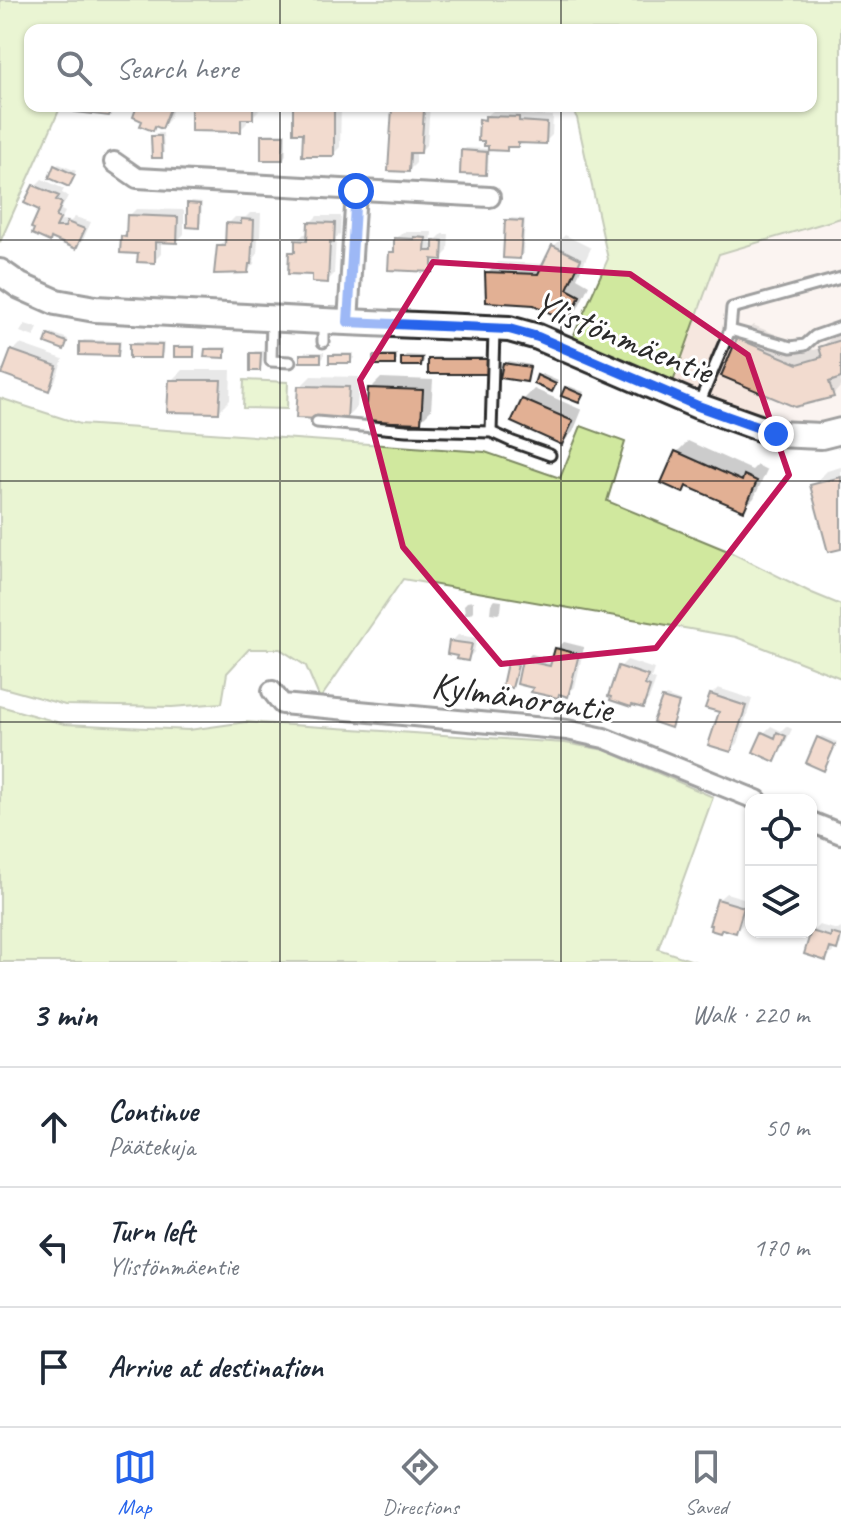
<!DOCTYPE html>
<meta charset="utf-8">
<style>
body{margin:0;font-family:Caveat,sans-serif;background:#f2f2f3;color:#1f2937}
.controls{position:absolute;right:24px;bottom:24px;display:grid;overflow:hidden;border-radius:16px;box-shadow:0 2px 6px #0004}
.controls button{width:72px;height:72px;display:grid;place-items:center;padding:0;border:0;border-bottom:2px solid #e0e1e3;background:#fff;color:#1f2937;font:40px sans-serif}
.stop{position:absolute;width:24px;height:24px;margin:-18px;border:6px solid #2563eb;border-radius:50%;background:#fff}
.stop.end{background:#2563eb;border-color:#fff;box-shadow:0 2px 8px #0008}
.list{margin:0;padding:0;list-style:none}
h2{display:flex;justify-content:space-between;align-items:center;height:104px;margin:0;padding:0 32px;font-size:34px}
h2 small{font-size:26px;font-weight:400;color:#747a83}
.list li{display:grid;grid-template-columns:52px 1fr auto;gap:24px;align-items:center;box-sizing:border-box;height:120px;padding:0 32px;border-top:2px solid #e0e1e3}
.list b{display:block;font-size:30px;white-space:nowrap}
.list p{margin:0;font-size:26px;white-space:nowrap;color:#747a83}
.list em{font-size:26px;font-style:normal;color:#747a83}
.icon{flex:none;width:44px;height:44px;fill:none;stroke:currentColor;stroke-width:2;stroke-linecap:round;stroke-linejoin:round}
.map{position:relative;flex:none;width:841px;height:962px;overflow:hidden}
.search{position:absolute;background:#fff;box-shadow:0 2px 6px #0004;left:24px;right:24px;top:24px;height:88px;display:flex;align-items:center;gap:20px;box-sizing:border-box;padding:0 28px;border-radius:16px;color:#747a83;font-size:30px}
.sheet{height:464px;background:#fff}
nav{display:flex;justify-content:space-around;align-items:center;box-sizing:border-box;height:112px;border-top:2px solid #e0e1e3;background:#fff;font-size:22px;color:#747a83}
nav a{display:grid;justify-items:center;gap:4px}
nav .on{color:#2563eb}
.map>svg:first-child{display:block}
.built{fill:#f6e7df}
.green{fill:#d0e89e;stroke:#7e8a64;stroke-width:2}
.shadow{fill:#0003}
.building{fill:#e2b094;stroke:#2b2b2b;stroke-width:2}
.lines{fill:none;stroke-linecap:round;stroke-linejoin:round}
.service-casing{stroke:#2b2b2b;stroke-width:15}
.minor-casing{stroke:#2b2b2b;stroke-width:24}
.tertiary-casing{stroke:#2b2b2b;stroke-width:30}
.service{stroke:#fff;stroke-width:9}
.minor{stroke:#fff;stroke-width:18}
.tertiary{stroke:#fff;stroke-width:24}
.route{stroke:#2563eb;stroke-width:10}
.marked{fill:none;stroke:#c2185b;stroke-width:6;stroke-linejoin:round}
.grid{fill:none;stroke:#2b2b2b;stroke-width:2;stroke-opacity:0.55}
.labels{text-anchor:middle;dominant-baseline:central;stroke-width:6;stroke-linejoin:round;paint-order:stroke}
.street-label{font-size:38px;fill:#2b2b2b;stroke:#fff}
</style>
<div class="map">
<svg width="841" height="962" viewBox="0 0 841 962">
<rect width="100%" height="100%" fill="#fff"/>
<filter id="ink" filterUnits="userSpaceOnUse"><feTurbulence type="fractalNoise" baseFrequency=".0125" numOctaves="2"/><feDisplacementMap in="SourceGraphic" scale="16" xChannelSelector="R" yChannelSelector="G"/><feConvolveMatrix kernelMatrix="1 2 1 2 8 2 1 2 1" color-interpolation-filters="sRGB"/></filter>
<g filter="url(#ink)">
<path class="built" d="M841 218V415L824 423 768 418 673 382 719 254Z"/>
<path class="green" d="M0 0H841V218L719 254 673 382 572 339 608 259 577 118 570 106H811V30H30V106H61L0 242Z
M244 380 288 382 287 409 243 408Z
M0 398 80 424 485 452 560 478 581 426 625 442 607 501 728 551 812 593 841 605V678L736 637 403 579 320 699 306 666 280 649H249L227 673 222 703 172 707 65 705 0 687Z
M0 706 64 724 189 730 246 722 565 743 605 750 713 797 658 949 696 962H0Z"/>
<path class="shadow" d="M139 106H174L169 120 162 127 156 125 152 129Z
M193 106H259V110L252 117H247V123L240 130Z
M296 106H341L340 147 333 154 305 131Z
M398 106H430L427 144 420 151H416V163L409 170 394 109Z
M494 110 526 111 525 115 553 116 552 135 545 142 521 141 517 145H510L506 149 481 120Z
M156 133H163L164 153 161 156 153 136Z
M266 133H286V155L283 158 263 136Z
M466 148 489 149 488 170 485 173 463 151Z
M59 164 76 171 69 184 56 166Z
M42 179 64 189 62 193 68 196 61 210 65 212 61 220 71 221 75 217 91 222 83 240 76 247 52 237 42 209 26 202 35 186Z
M192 201 202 202 201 223 198 226 189 204Z
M136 209 184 210V234L177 241 161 240V254L154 261 140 252 123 237 128 232 129 216Z
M250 213H261L260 237 258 238 257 255 255 257 254 264 247 271 218 247 226 239 228 224 235 217H246Z
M317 216H341L340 234 336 238 334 274 327 281 314 273 291 253 297 247V241L304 234H310V223Z
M510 218 525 219 523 254 520 257 507 221Z
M403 232H432L431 245 442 234H449L448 251 441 258H438V263L431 270 391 253 396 248V239Z
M565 235 591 248 577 278 589 285 578 308 567 319 487 273 498 262 545 264 554 246Z
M25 324 38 328 34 337 20 332Z
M753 325 814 350 821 348 836 333 841 331V386L833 395 738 339Z
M52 333 68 339 67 345 64 347 50 336Z
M84 340 121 341 120 351 117 354 81 343Z
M134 342 164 343 163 353 160 356 131 345Z
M20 344 63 359 55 381 48 388 13 351Z
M179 345H196V352L193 355 176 348Z
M210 347H227V353L224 356 207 350Z
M255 351H263L262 366 259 369 252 354Z
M305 352H324V357L321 360 302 355Z
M334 353H354V358L351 361 331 356Z
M378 354H397V360L394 363 375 357Z
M406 355 424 356V361L421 364 403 358Z
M433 357H489V369L486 372 430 360Z
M508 361 531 365 529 377 526 380 505 364Z
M182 370H231L230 400 219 411 171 381Z
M542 374 558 381 552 390 539 377Z
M311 376 359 377 357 407 346 418 300 387Z
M381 378 433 380 431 410 420 421 370 389Z
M569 386 584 392 581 398 566 388Z
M534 389 582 410 573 432 562 443 523 400Z
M688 441 752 470 757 465 767 470 754 498 743 509 688 484 682 490 677 452Z
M841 467V546L812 486 827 471Z
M494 600 502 601 501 611 498 614 490 613 491 604Z
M473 601V611L470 614H465L464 605 467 602Z
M458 635 477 638 474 652 467 659 459 654 451 642Z
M564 642 584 647 575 687 568 694 561 693 558 696 524 661 531 654 554 659 556 649Z
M627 660 654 669 651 678 656 680 649 699 642 706 620 667Z
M512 661 520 663 515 683 512 686 509 664Z
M718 688 752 699 738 743 731 750 721 711 711 695Z
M666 696 680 701 673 722 670 725 663 699Z
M771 726 781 731 786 726 792 729 781 752 774 759 764 733Z
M822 736 837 742 824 768 819 738Z
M726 893 750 900 743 924 736 931 718 900Z
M819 925 838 930 841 928V944L836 948 834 947 833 952 826 959 812 932Z"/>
<path class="building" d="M78 106H114L109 116 75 112Z
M137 106H171L162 129 155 126 153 131 140 126 142 121 133 117Z
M191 106H253V119H241V132L191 131Z
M293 106 334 107V156H302L303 133H293Z
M392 108 424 110 421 153H410L409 172 388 171Z
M485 116 519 117V121L547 123 546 144 518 143V147H507V151L488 150V146H484V141H478L479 119 485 120Z
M261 135H284L283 160H261Z
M151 136H161L162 158H152Z
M461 150 487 152 486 175 460 174Z
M54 165 75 175 69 187 49 178Z
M33 185 59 196 56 200 62 203 56 217 60 219 56 227H65L67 222 85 229 76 249 51 238 50 242 32 234 34 229 31 228 39 210 24 203Z
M187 203 200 204 199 228 187 227Z
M127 215 178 217 177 243 155 242V263L137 262 138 254 120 253 121 236 126 237Z
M241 219 254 220 253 246H252L251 264H249L248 273 214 274 217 246H225L226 223 241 224Z
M505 220 523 221 520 259 503 258Z
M308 222 335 223 334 243 330 242 328 283 312 282V275L288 274 289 252H295V240L307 241Z
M414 237 426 238 425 251H433V240L443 241 442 260 432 259V272L388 270 389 252H394V238L414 239Z
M552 245 581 259 567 289 580 296 568 322 534 305 486 302 485 272 538 274Z
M48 335 67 342 64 350 45 343Z
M737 338 798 364 822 357 819 347 841 340V378L829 382 834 397 795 407 721 376Z
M79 342 119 343 118 356 79 355Z
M129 344 162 345 161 358H129Z
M174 347H194V357H174Z
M205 349H225V358L204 357Z
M11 350 57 366 49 391 2 374Z
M250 353H261L260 371H250Z
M300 354H321V362H300Z
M329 355H351V363H329Z
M373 356H395V365H373Z
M401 358H422L421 366H401Z
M428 359H487V374H428Z
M503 363 530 367 527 382 500 378Z
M537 375 556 384 552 392 534 384Z
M169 380H221L219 413 167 412Z
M298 386 349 387 347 420 296 418Z
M565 387 583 395 579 403 561 396Z
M368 388 423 390 421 423 366 421Z
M522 399 573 421 562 445 511 422Z
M675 451 742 481 744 475 757 481 744 511 686 486 683 493 661 483Z
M841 477V549L828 552 810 485Z
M449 641 472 644 468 661 456 659 457 656 447 654Z
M555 648 579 654 568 697 559 694 558 698 531 692 533 688 517 684 522 660 550 666Z
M507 663 518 665 512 688 502 686Z
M618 666 648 676 645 685 650 687 643 708 632 705 631 707 610 700 611 697 608 696Z
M710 694 746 706 731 752 708 745 719 712 705 708Z
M662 698 679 703 671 728 653 722Z
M762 732 775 738 777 732 786 736 775 762 753 752Z
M817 737 835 745 824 771 806 763Z
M717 899 744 907 736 933 722 929 720 933 710 930 711 925H709Z
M811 931 831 937V933L841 936 837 950 830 948 826 961 804 954Z"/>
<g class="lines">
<defs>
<path id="service" d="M272 319 271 361 290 362
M730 330 732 308 841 278
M323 342V321
M698 406 730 330 791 347 805 345 815 336 841 327
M317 422 406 430 491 432 513 442 550 455
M491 432 494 332"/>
<path id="minor" d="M114 162 137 178 490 197
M348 322 356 191
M272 691 282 704 567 730 604 738 757 800
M811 822 841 834"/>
<path id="tertiary" d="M0 272 20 286 56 302 95 309 323 321 509 329 538 337 698 406 776 434 821 436 841 431"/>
</defs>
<use href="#service" class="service-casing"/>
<use href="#minor" class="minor-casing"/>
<use href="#tertiary" class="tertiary-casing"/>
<use href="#service" class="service"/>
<use href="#minor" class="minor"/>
<use href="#tertiary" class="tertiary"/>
</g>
</g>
<g class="lines" filter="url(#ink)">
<path class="route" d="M356 191 348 322 509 329 538 337 698 406 776 434"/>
</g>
<path d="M0 0H841V962H0ZM433 262 630 274 748 355 789 475 656 648 501 664 403 547 360 380Z" fill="#fff" fill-opacity=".55" fill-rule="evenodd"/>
<path class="marked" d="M433 262 630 274 748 355 789 475 656 648 501 664 403 547 360 380Z"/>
<path class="grid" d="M280 0V30M561 0V30M280 106V962M561 106V962M0 240H841M0 481H841M0 722H841"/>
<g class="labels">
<g class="street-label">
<text transform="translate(623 337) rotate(22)">Ylistönmäentie</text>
<text transform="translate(522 697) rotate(8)">Kylmänorontie</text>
</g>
</g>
</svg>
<div class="controls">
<button><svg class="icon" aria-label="locate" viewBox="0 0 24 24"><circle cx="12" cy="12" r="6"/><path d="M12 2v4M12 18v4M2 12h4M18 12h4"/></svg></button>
<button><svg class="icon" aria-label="layers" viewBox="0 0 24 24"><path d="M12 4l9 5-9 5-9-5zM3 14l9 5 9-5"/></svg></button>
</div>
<div class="stop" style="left:356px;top:191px"></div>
<div class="stop end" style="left:776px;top:434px"></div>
<div class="search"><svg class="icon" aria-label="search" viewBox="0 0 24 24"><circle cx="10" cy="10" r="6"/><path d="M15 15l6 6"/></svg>Search here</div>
</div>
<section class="sheet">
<h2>3 min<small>Walk · 220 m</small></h2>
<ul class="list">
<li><svg class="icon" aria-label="ahead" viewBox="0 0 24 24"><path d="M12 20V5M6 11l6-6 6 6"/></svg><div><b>Continue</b><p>Päätekuja</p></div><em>50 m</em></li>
<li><svg class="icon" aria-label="left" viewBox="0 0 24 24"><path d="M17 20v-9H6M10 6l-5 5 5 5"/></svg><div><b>Turn left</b><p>Ylistönmäentie</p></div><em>170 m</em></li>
<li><svg class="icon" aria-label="arrive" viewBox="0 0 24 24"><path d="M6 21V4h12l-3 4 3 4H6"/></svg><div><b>Arrive at destination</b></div></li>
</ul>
</section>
<nav>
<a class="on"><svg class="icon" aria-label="map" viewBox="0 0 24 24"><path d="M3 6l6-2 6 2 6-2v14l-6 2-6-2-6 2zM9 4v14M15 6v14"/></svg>Map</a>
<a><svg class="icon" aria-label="directions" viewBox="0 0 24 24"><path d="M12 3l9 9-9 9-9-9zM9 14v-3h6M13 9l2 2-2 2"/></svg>Directions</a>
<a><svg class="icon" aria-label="saved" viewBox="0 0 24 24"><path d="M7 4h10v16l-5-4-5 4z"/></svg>Saved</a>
</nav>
